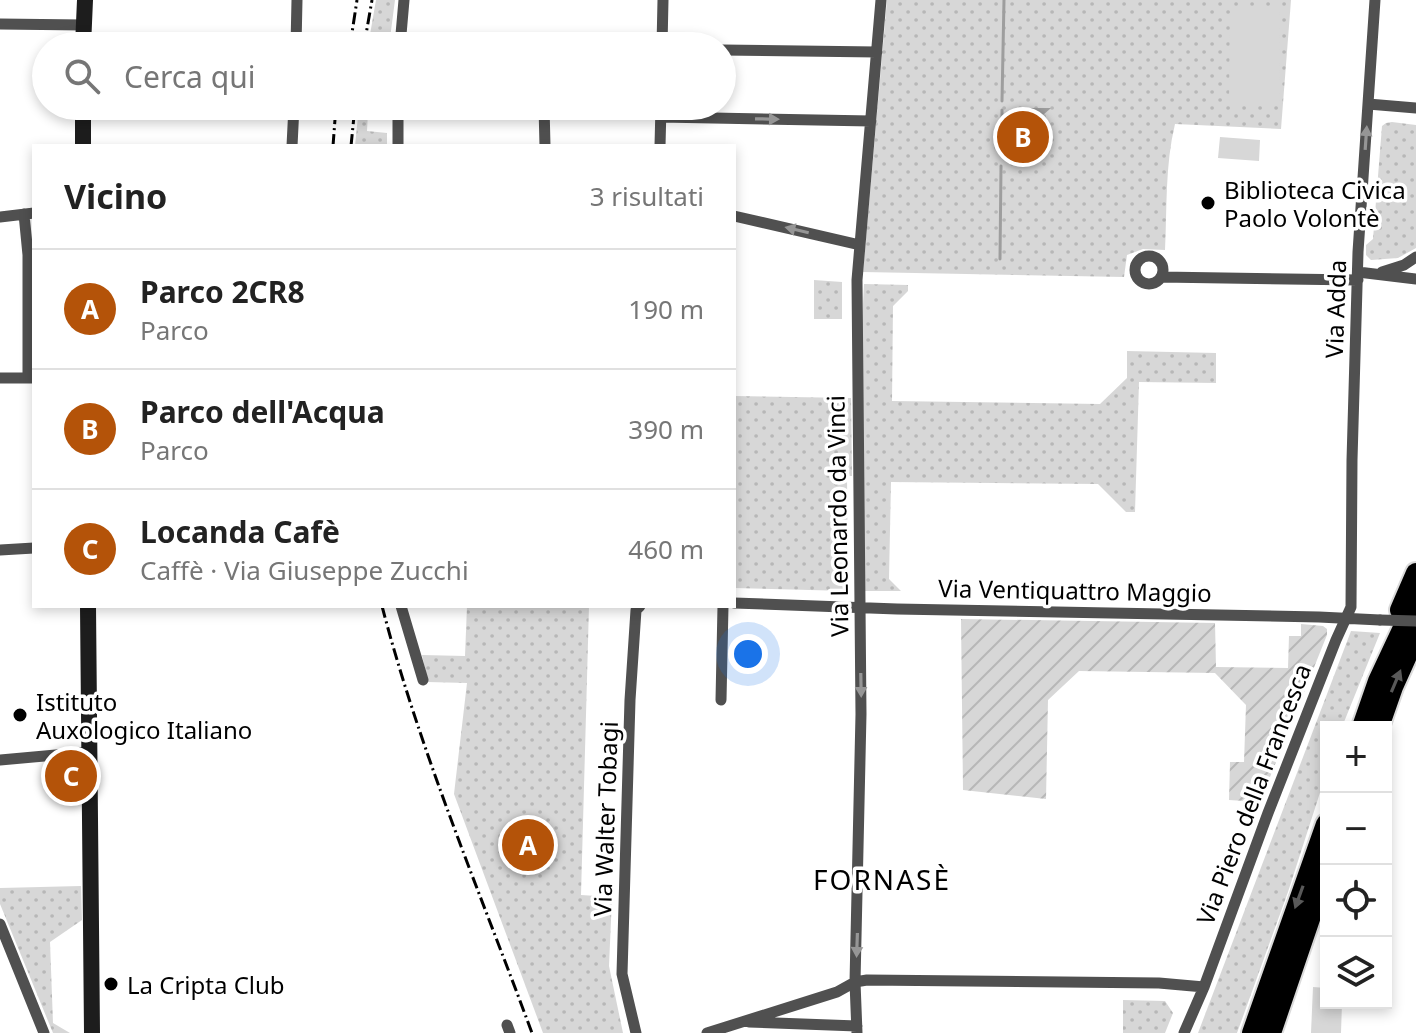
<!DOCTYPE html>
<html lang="it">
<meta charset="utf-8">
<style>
body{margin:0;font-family:"Noto Sans",sans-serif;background:#f6f6f6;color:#222}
.controls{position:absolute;right:24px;bottom:24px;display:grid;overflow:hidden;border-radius:0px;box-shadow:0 4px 12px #0003}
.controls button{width:72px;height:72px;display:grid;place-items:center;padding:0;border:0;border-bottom:2px solid #e0e0e0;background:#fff;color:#222;font:40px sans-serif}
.you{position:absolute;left:748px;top:654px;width:28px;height:28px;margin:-20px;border:6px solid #fff;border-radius:50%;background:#1a73e8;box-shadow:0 0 0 12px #1a73e833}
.badge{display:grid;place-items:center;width:52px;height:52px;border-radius:50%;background:#b45309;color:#fff;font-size:26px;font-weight:700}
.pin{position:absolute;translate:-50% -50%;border:4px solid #fff;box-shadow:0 2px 8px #0006}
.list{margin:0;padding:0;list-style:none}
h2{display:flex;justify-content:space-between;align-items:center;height:104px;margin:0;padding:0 32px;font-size:34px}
h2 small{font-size:26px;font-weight:400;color:#767676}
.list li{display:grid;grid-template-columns:52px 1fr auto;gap:24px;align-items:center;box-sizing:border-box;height:120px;padding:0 32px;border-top:2px solid #e0e0e0}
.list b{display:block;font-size:30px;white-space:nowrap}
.list p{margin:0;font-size:26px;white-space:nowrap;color:#767676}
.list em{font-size:26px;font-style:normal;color:#767676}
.icon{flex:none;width:44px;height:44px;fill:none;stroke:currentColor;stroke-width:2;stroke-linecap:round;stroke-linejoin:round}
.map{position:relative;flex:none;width:1416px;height:1033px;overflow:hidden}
.search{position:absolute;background:#fff;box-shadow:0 4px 12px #0003;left:32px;top:32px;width:704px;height:88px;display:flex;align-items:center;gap:20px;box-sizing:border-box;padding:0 28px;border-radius:44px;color:#767676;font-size:30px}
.panel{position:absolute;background:#fff;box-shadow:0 4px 12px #0003;left:32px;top:144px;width:704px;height:464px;border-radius:0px}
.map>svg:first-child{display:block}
.grass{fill:url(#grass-dots)}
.garden{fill:url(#garden-furrows)}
.pitch{fill:#d7d7d7}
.water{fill:url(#water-ripples)}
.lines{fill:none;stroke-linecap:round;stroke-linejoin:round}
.stream{stroke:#9e9e9e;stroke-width:3}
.highway-casing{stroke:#dbdbdb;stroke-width:24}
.street{stroke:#505050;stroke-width:11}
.secondary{stroke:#1d1d1d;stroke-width:16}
.highway{stroke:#000;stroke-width:20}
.rail{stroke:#000;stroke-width:3;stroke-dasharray:12 4 2 4;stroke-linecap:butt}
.street-bridge{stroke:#505050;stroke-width:11}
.oneway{fill:#969696}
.oneway2{fill:#595959}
.poi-dot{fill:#000;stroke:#fff;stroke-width:3}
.labels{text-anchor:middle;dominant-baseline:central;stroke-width:7;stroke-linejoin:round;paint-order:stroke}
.poi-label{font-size:24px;fill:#000;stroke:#fff;text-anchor:start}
.street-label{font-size:24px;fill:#000;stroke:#fff}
.quarter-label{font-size:28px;letter-spacing:2px;fill:#000;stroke:#fff}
</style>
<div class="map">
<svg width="1416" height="1033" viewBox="0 0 1416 1033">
<defs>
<pattern id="grass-dots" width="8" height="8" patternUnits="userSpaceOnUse" patternTransform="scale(2)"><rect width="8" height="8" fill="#d7d7d7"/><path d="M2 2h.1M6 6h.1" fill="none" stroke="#b7b7b7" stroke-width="1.8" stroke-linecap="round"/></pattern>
<pattern id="garden-furrows" width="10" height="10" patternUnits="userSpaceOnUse" patternTransform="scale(2)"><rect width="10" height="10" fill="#d7d7d7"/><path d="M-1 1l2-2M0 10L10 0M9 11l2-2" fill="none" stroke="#b7b7b7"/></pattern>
<pattern id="water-ripples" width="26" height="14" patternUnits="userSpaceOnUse" patternTransform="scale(2)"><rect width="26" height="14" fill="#9e9e9e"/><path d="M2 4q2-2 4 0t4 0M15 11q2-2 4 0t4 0" fill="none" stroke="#868686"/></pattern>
</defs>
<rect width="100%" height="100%" fill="#fff"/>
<path class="grass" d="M376 0H395L389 46H368Z
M887 0H1291L1281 129 1175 124C1165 165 1167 208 1165 250L1143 249 1127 255 1124 277 863 272Z
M359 106H388V114L368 112 367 131 387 133V146H355Z
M1392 122 1416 125V248L1398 258 1371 260 1366 255V245L1373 239 1382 126 1386 123Z
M814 280 842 282V319H814Z
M864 284 908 285V291L893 306 892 401 1100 404 1127 378V351L1216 353V383L1139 382 1135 512H1126L1098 484 891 482 889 579 901 591H864L862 324Z
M734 396 851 398 852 476H847L848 591 734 588Z
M467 606H589L581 895 612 897 609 966 623 1033H543L454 794 467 683 428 682 422 655 465 656Z
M1351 631 1380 633 1342 727H1326V774L1288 892 1237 1033H1198Z
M81 886 82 920 50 942 53 1023 70 1033H53L0 904V888Z
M1123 1000 1165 1001 1173 1013 1165 1033H1123Z"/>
<path class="garden" d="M961 619 1215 623 1216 667 1288 668 1289 636H1301V624L1323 626 1327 629V635L1260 802 1229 800 1230 762H1244L1246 705 1215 673 1079 671 1048 700 1046 799 963 790Z"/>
<path class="pitch" d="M1230 10H1280L1279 105H1229Z
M1220 137 1260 140 1259 161 1218 158Z
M1313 987 1326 988V1003H1342L1341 1033H1311Z"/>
<path class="water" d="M1018 108H1051L1018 137Z"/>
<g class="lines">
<path class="stream" d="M1002 101 1004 0
M1002 144V110
M1000 259 1001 166"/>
<defs>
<path id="highway" d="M1400 610 1416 573
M1362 727 1378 681 1416 600
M1379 727 1393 687 1416 636
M1252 1033 1326 824
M1271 1033 1326 872"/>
</defs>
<use href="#highway" class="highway-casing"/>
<path class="street" d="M0 24 83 25
M296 46 297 0
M400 46 404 0
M662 46 663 0
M722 50 877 52
M1368 104 1416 108
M544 106 545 146
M661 117 871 121
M292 146 294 106
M398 146V106
M660 146 661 106
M24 214 28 255V378
M734 216 860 245
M0 217 34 213
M1135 270a14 14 0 1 1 28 0a14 14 0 1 1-28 0Z
M1358 272 1416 279
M1382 272 1404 265 1416 257
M1161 277 1358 280
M0 378H34
M0 550 34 548
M734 603 897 609 1319 617 1380 620
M401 606 423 680
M721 700 723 606
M0 760 89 752
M0 924 44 1033
M749 1022 857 1026
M507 1025 510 1033
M636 1033 622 974 630 700 636 610 640 606
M707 1033 837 992 855 982 867 980 1159 983 1204 987
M857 1033 855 982 861 714 857 280 881 0
M1184 1033 1204 987 1268 813 1336 640 1351 607 1352 460 1358 252 1375 0"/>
<path class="secondary" d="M83 46 85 0
M83 106V146
M88 606 92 1033"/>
<use href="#highway" class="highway"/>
<path class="rail" d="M350 46 357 0
M364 46 372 0
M333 146 336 106
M351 146 355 106
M382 606C420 752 480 892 532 1033"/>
<path class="street-bridge" d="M1380 620 1416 621"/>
</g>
<defs><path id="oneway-solid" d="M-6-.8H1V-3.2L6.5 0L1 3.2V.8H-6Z" transform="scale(2)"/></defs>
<g class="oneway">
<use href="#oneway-solid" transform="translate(767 119) rotate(1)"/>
<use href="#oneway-solid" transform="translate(1366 138) rotate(-86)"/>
<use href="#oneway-solid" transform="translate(797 230) rotate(-167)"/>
<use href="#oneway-solid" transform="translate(861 685) rotate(89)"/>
<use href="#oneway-solid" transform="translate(857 945) rotate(92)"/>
</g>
<g class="oneway2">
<use href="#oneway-solid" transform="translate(1396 681) rotate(-67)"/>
<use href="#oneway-solid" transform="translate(1299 897) rotate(110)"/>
</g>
<g class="poi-dot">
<circle cx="1208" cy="203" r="8"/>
<circle cx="20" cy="715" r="8"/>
<circle cx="111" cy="984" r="8"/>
</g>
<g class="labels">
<g class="poi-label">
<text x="1224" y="189">Biblioteca Civica<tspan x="1224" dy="28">Paolo Volontè</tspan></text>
<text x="36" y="701">Istituto<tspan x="36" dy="28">Auxologico Italiano</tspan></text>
<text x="127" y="984">La Cripta Club</text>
</g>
<g class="street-label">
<text transform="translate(1335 309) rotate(-88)">Via Adda</text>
<text transform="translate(837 516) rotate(-91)">Via Leonardo da Vinci</text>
<text transform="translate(1075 590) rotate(1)">Via Ventiquattro Maggio</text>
<text transform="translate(1253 794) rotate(-69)">Via Piero della Francesca</text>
<text transform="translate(605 819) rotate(-88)">Via Walter Tobagi</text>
</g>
<g class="quarter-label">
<text x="882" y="879">FORNASÈ</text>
</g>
</g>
</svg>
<div class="controls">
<button>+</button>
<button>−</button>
<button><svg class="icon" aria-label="locate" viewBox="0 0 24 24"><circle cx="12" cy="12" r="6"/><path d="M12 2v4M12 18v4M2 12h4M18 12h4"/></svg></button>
<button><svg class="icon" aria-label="layers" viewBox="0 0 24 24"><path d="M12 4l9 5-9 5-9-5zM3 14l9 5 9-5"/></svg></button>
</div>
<div class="you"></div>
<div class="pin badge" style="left:528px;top:845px">A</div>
<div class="pin badge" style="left:1023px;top:137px">B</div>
<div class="pin badge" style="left:71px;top:776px">C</div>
<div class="search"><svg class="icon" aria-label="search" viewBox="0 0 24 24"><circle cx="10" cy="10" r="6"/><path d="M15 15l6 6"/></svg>Cerca qui</div>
<section class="panel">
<h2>Vicino<small>3 risultati</small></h2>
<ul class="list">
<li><span class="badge">A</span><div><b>Parco 2CR8</b><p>Parco</p></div><em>190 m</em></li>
<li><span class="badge">B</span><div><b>Parco dell'Acqua</b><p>Parco</p></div><em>390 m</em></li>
<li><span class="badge">C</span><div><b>Locanda Cafè</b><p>Caffè · Via Giuseppe Zucchi</p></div><em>460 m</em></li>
</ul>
</section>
</div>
